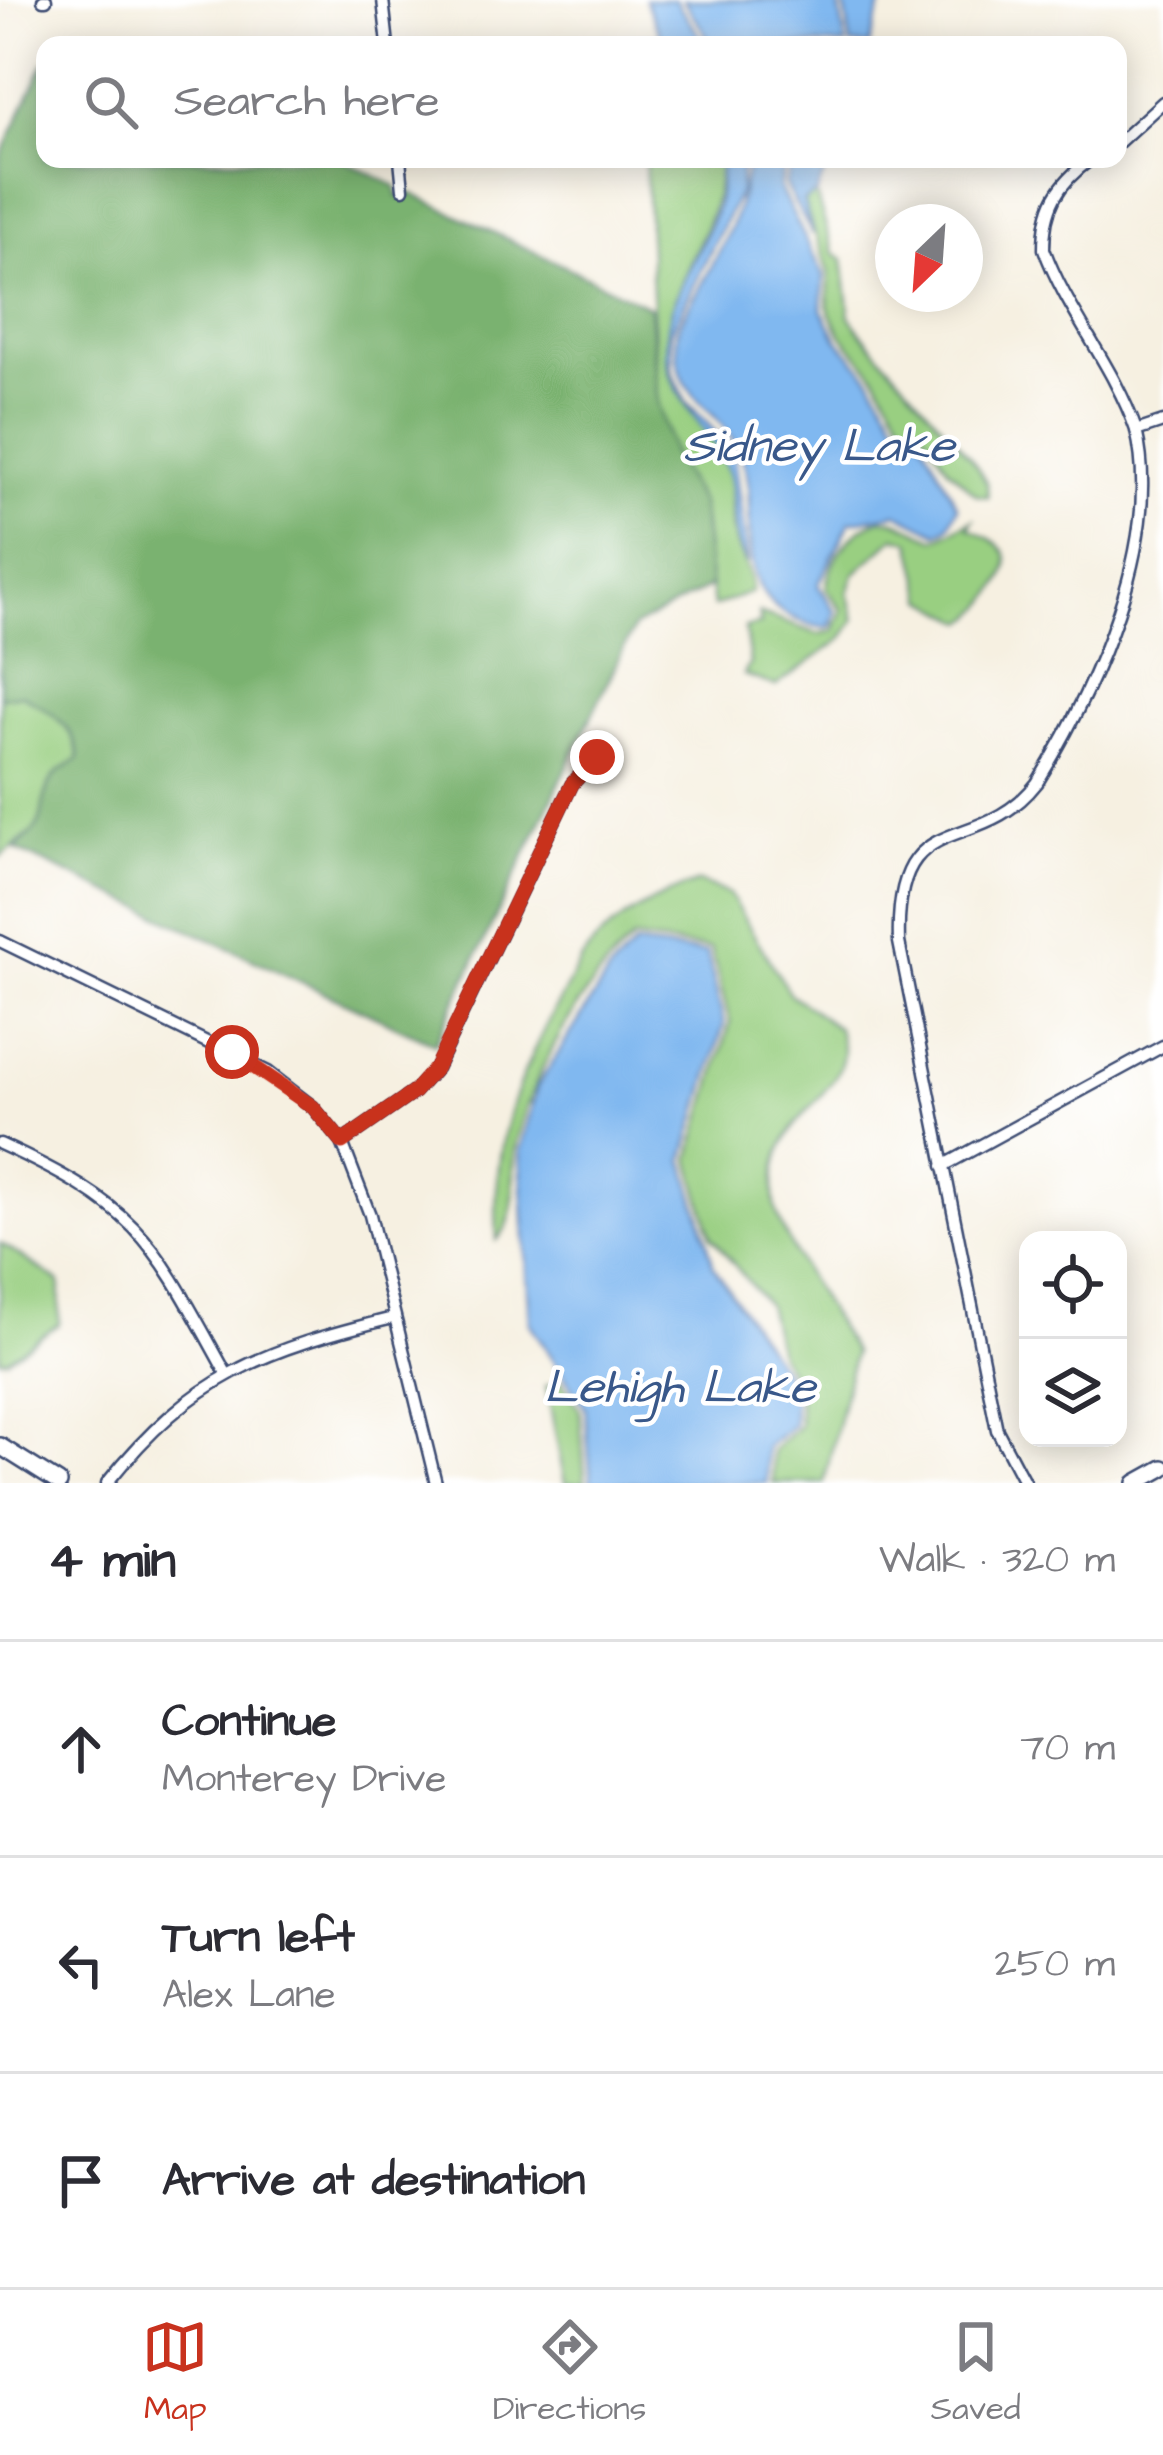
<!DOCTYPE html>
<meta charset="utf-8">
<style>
body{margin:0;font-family:"Architects Daughter",sans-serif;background:#f2f2f3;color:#2b2b33}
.controls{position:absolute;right:36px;bottom:36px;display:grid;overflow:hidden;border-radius:24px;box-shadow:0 6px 30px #0003}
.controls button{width:108px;height:108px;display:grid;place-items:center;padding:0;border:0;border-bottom:3px solid #e1e1e2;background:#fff;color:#2b2b33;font:60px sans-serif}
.compass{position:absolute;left:875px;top:204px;width:108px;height:108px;border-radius:50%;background:#fff;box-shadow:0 6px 30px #0003;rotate:205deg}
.stop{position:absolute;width:36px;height:36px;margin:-27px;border:9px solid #c8321e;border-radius:50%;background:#fff}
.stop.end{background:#c8321e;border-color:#fff;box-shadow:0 3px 12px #0008}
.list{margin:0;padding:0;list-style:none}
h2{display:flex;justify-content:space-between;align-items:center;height:156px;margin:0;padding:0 48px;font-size:51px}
h2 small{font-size:39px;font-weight:400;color:#7c7c81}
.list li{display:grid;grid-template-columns:78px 1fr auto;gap:36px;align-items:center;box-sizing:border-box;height:216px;padding:0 48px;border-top:3px solid #e1e1e2}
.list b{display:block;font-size:45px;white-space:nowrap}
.list p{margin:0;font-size:39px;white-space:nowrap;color:#7c7c81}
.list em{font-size:39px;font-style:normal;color:#7c7c81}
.icon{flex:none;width:66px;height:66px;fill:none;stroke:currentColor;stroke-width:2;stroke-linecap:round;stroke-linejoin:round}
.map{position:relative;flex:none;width:1163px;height:1483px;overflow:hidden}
.search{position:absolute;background:#fff;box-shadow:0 6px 30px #0003;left:36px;right:36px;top:36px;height:132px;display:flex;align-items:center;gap:30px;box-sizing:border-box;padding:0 42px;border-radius:24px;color:#7c7c81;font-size:45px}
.sheet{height:804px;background:#fff}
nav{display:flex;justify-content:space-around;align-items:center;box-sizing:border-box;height:168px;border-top:3px solid #e1e1e2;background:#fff;font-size:33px;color:#7c7c81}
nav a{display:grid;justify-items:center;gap:6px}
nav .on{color:#c8321e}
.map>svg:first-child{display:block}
.green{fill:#99cf81;stroke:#5a7f70;stroke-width:3}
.forest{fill:#7ab26f;stroke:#4a7066;stroke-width:3}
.water{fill:#80b8f0;stroke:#4e74a7;stroke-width:3}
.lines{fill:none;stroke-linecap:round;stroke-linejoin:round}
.street-casing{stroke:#3c4c72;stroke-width:15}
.secondary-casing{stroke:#3c4c72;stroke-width:20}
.street{stroke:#fff;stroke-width:10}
.secondary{stroke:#fff;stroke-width:15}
.route{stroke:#c8321e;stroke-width:15}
.labels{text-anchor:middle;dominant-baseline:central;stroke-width:9;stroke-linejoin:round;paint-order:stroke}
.water-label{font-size:48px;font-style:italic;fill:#39588a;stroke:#fff}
</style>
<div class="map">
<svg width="1163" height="1483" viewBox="0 0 1163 1483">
<rect width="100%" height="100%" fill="#fff"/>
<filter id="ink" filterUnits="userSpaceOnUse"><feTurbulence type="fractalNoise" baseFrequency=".00833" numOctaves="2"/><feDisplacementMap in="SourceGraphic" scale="24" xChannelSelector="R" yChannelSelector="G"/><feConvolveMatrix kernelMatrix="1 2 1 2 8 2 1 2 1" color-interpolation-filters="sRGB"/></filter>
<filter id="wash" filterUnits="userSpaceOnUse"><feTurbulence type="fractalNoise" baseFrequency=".004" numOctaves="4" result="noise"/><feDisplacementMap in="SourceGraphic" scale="48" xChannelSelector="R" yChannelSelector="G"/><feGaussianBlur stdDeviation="2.7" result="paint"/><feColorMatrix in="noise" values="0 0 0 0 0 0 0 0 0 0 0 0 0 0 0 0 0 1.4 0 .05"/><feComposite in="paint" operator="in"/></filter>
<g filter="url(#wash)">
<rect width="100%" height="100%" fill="#f6f0e1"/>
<path class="green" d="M645 159H720C722 230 664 282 667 353 669 403 717 431 729 476 734 493 729 514 733 532 737 554 752 568 752 592L713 607 701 504 674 458 658 403Z
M816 194 834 253 843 259 850 316 861 333 971 458 987 483 988 497 977 495 948 468 926 434 902 420 876 376 841 335 828 308 829 272 803 201Z
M881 519 894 520 936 539 973 520 969 528C1006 545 1021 557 993 594 984 607 980 614 966 622L925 599 911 541 895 537 854 574 848 593 855 620 842 639 776 686 744 675 750 663 745 628 761 624 759 613 818 634 834 631 842 610 826 588C831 556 851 529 881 519Z
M21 693C48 710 75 725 79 759L45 808 44 823 0 857V697Z
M699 882 729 894 790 994 838 1028C839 1035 844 1048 843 1055 835 1105 765 1118 775 1204 779 1237 835 1320 854 1353L824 1483H773L772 1450 799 1426V1388L779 1354 767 1305 711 1236 690 1159 730 1023 711 949 634 939C582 983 529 1080 516 1146 509 1182 522 1213 497 1240 491 1145 515 1079 562 996 571 981 578 961 590 948 617 917 661 894 699 882Z
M0 1243 60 1282 59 1324 7 1359H0Z
M561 1381 580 1410 585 1483H565L546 1386Z"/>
<path class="forest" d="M45 61V159H340L396 186 398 197 411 193 650 307 658 403 674 458 701 503 711 586 634 627 435 1044 15 849C55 813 33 823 50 783 57 768 69 768 79 758 75 725 48 710 21 694L0 697V158Z"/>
<path class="water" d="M645 0H675L706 45H665Z
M683 0H838L846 45H713Z
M844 0H883L869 45H851Z
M720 159H741L740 191 671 332 672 371 686 401 733 450 748 564C728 534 738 507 729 475 717 437 681 410 670 371 653 309 702 260 717 205 721 191 720 174 720 159Z
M747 159H786L779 187 824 275 822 309 837 339 872 380 898 425 923 440 958 507 949 526 938 533 897 513 850 522 818 585 836 612 831 626C818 629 808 624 796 619 722 590 767 497 737 446 712 401 674 400 677 337 678 321 692 302 700 288 723 246 745 207 747 159Z
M793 159H830L816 194 803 201 812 234 785 185Z
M635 945 707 953 724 1024 684 1159 714 1267 794 1388 793 1425 766 1447 767 1483H591L585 1407 530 1324 520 1152 537 1087 610 971Z"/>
</g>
<g filter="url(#ink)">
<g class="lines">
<defs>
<path id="street" d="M43 0H46
M383 0 388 45
M1118 143 1163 102
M400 159 403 189
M1136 431 1163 422
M0 941 268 1072 313 1107 342 1142 370 1215 436 1483
M342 1142 414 1092 436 1068 572 784 597 757
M0 1144C142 1209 153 1241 226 1373
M943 1166 1163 1046
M107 1483C193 1375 263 1350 393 1318
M1025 1483 997 1430 899 942C894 801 977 860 1037 783 1095 688 1163 541 1136 430 1114 366 1067 312 1044 249 1044 207 1057 184 1091 159"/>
<path id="secondary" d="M0 1446 59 1483
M1136 1483 1163 1468"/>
</defs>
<use href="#street" class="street-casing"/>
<use href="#secondary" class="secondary-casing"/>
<use href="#street" class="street"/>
<use href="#secondary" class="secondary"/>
</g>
</g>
<g class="lines" filter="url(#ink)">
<path class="route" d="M232 1052 313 1107 342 1142 414 1092 436 1067 572 784 597 757"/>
</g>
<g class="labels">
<g class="water-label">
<text x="819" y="447">Sidney Lake</text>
<text x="680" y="1388">Lehigh Lake</text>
</g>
</g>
</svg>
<div class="controls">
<button><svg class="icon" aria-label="locate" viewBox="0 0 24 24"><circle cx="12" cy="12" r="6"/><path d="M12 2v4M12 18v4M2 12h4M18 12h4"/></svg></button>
<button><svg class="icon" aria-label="layers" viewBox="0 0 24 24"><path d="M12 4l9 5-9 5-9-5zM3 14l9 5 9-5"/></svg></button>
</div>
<svg class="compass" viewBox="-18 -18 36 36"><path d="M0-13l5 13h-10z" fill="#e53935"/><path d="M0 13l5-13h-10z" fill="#7c7c81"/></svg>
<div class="stop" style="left:232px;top:1052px"></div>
<div class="stop end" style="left:597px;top:757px"></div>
<div class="search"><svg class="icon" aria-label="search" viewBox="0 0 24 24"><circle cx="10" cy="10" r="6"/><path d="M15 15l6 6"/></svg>Search here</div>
</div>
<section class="sheet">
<h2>4 min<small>Walk · 320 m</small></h2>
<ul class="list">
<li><svg class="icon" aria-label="ahead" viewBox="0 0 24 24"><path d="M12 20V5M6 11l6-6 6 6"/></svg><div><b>Continue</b><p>Monterey Drive</p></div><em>70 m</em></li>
<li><svg class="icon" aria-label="left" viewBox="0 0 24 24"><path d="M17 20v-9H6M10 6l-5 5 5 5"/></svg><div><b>Turn left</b><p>Alex Lane</p></div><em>250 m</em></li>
<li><svg class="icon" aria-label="arrive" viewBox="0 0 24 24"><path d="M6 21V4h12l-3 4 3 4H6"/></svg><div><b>Arrive at destination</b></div></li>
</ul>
</section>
<nav>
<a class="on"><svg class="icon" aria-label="map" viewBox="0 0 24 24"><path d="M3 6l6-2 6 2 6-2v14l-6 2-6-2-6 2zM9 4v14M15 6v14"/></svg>Map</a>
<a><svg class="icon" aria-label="directions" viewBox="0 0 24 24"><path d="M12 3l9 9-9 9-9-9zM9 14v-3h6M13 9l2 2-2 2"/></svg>Directions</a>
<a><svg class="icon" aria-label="saved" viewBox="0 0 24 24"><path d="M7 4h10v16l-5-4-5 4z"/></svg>Saved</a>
</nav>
